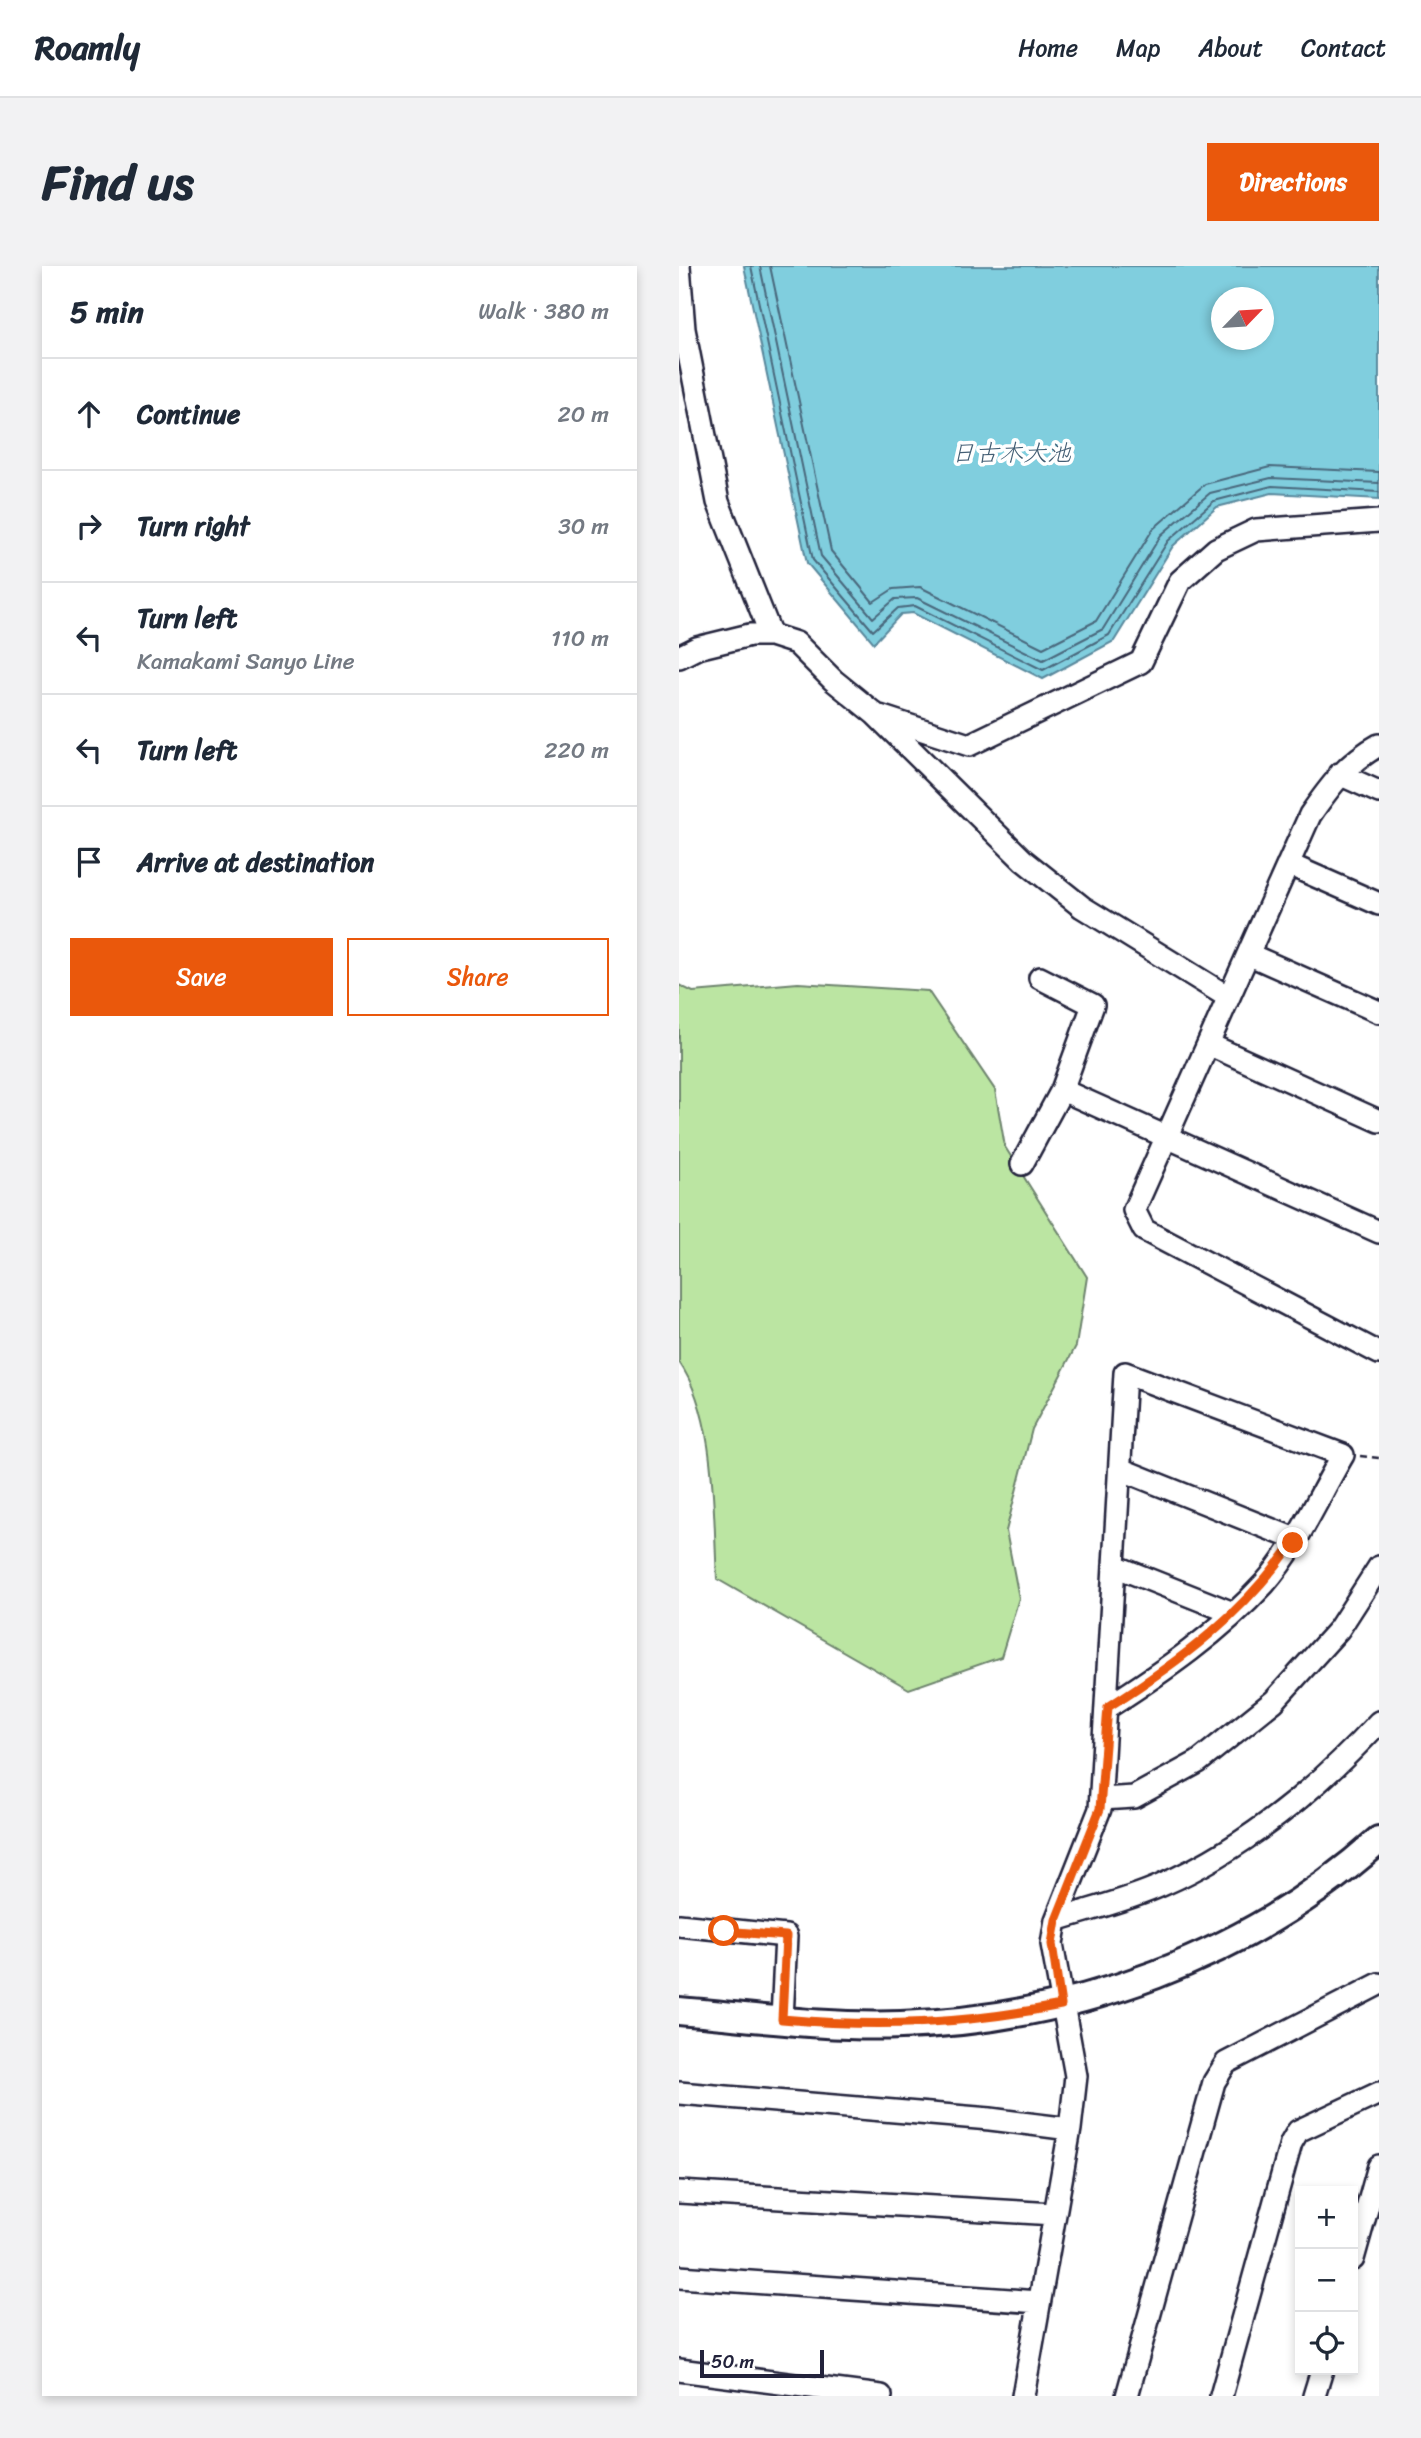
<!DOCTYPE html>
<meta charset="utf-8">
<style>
body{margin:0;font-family:Sriracha,"Klee One",sans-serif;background:#f2f2f3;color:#1f2937}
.controls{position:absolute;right:21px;bottom:21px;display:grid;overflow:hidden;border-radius:0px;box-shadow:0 4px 10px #0003}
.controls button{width:63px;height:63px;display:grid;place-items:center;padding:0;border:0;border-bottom:2px solid #e0e1e3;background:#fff;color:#1f2937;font:35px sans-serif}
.compass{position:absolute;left:532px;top:21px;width:63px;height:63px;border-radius:50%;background:#fff;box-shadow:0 4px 10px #0003;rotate:65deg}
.scale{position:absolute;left:21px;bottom:18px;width:124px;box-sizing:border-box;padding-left:7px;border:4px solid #22223b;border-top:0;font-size:19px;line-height:24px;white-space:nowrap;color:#22223b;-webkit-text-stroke:5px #fff;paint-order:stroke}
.stop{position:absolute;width:21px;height:21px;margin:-16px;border:5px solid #ea580c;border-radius:50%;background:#fff}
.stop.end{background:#ea580c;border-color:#fff;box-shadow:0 2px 7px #0008}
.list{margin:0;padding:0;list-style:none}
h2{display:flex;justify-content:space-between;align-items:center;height:91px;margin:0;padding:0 28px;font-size:30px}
h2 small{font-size:23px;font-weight:400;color:#747a83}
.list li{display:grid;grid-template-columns:46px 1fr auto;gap:21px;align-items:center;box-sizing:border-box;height:112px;padding:0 28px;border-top:2px solid #e0e1e3}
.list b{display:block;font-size:26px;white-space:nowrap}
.list p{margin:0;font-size:23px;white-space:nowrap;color:#747a83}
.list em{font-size:23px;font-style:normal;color:#747a83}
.actions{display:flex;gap:14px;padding:21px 28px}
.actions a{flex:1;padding:16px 0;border:2px solid #ea580c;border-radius:0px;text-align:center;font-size:24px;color:#ea580c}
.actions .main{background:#ea580c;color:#fff}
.icon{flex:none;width:38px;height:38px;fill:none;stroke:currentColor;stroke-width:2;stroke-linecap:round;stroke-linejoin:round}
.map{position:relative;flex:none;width:700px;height:2130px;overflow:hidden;border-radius:0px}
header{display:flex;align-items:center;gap:42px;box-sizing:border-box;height:98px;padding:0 35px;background:#fff;border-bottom:2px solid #e0e1e3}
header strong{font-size:33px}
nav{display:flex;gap:38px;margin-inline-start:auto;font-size:24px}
.intro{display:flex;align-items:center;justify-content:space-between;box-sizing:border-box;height:168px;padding:0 42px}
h1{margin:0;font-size:49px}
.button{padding:18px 32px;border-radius:0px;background:#ea580c;color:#fff;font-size:24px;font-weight:700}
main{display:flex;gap:42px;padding:0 42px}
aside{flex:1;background:#fff;border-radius:0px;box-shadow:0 4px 10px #0003}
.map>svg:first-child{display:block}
.green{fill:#bbe5a2;stroke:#6e846e;stroke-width:2}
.water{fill:#80cede;stroke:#5a899d;stroke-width:2;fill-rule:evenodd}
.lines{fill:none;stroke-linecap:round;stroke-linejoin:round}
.shore{stroke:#48677c;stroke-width:2}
.minor-casing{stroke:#22223b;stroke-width:26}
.major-casing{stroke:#22223b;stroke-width:32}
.path{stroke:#22223b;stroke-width:2.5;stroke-dasharray:7 5;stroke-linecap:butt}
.minor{stroke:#fff;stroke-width:21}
.major{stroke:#fff;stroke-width:26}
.route{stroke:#ea580c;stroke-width:9}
.labels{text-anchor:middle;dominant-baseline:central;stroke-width:7;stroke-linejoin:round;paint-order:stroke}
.water-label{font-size:24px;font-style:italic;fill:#435e74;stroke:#fff}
</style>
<header>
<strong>Roamly</strong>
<nav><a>Home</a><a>Map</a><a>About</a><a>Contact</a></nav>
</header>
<div class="intro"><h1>Find us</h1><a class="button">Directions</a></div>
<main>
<aside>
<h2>5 min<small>Walk · 380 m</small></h2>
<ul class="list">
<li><svg class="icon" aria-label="ahead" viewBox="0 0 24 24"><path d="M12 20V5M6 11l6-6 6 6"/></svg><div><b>Continue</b></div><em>20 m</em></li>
<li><svg class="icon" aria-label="right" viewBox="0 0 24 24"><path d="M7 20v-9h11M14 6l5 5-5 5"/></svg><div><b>Turn right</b></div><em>30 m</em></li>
<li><svg class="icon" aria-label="left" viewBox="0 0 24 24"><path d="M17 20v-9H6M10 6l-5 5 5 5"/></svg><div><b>Turn left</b><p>Kamakami Sanyo Line</p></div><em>110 m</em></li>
<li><svg class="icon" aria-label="left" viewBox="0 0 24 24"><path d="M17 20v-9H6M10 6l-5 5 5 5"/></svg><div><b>Turn left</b></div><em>220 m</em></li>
<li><svg class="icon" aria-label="arrive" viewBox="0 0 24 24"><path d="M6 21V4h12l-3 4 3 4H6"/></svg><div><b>Arrive at destination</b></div></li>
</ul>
<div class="actions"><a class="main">Save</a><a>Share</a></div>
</aside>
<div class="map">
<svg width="700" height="2130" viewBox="0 0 700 2130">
<rect width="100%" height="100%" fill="#fff"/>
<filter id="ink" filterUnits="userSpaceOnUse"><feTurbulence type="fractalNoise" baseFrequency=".0143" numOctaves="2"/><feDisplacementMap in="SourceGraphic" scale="14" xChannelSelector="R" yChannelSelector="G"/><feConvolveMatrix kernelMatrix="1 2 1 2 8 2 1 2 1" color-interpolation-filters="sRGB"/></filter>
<g filter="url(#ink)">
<path class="green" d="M119 717 249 725 316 824 326 881 408 1011 397 1080 353 1163 327 1265 340 1332 322 1391 230 1423 38 1313C34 1248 38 1151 0 1096V719L14 726Z"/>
<path class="water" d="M65 0H700V233L593 227 538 241 494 280 435 375 364 413 234 347 222 348 195 377 128 297ZM542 32H584V74H542Z"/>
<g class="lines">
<path class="shore" d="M72 0 134 294 194 365 219 342 236 340 364 404 430 369 489 275 535 235 593 220 700 226
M81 0 142 290 194 352 216 333 238 332 364 394 424 363 482 269 531 227 592 212 700 217
M91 0 152 285 194 336 214 323 241 321 364 382 417 355 474 263 526 218 591 201 700 206"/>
<defs>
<path id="minor" d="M0 0 5 63 39 236 92 369
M0 391 18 382 71 369H92L117 377 154 414 196 448 344 594 403 641 549 731
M201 450 290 479 462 396 501 315 537 283 577 264 700 255
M700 479C669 496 651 520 631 549L455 944 465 964 700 1087
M660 508 700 526
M609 598 700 638
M569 688 700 746
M529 778 700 855
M383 824 700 966
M343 898 383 824 414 739 361 712
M441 1203 616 1273
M436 1300 554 1347
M422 1533 455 1531 519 1496 595 1435 660 1363 700 1301
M377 1654C412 1643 450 1634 483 1619 567 1582 639 1522 700 1456
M0 1659 107 1670 103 1753
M0 1827 311 1853 391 1863
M0 1926 375 1948
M674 1993 700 1900
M0 2011 360 2036
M0 2104 202 2130
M344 2130 391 1863 397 1810 373 1678 377 1654 421 1543 446 1107 664 1189C639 1231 618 1281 585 1318 540 1367 485 1405 429 1441
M448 2130 535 1816 547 1797 700 1718
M542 2130 612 1877 619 1865 700 1827
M635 2130 643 2104"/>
<path id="major" d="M0 1745C73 1751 148 1762 222 1759 394 1754 570 1691 700 1574"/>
</defs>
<use href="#minor" class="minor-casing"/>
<use href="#major" class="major-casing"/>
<path class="path" d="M681 1190 700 1192"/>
<use href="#minor" class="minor"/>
<use href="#major" class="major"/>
</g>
</g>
<g class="lines" filter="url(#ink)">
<path class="route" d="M45 1665 107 1670 103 1753C201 1762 286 1758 382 1739L373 1678 377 1654 421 1543 429 1441C503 1394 562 1350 614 1277"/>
</g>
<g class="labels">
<g class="water-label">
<text x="332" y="187">日古木大池</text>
</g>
</g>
</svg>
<div class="controls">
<button>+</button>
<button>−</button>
<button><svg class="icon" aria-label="locate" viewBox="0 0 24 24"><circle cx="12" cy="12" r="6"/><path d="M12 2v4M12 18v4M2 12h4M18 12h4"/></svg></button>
</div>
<svg class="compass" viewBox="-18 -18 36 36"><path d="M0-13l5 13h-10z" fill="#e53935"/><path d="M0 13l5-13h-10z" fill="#747a83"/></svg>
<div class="scale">50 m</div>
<div class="stop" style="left:45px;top:1665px"></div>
<div class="stop end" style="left:614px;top:1277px"></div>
</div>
</main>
